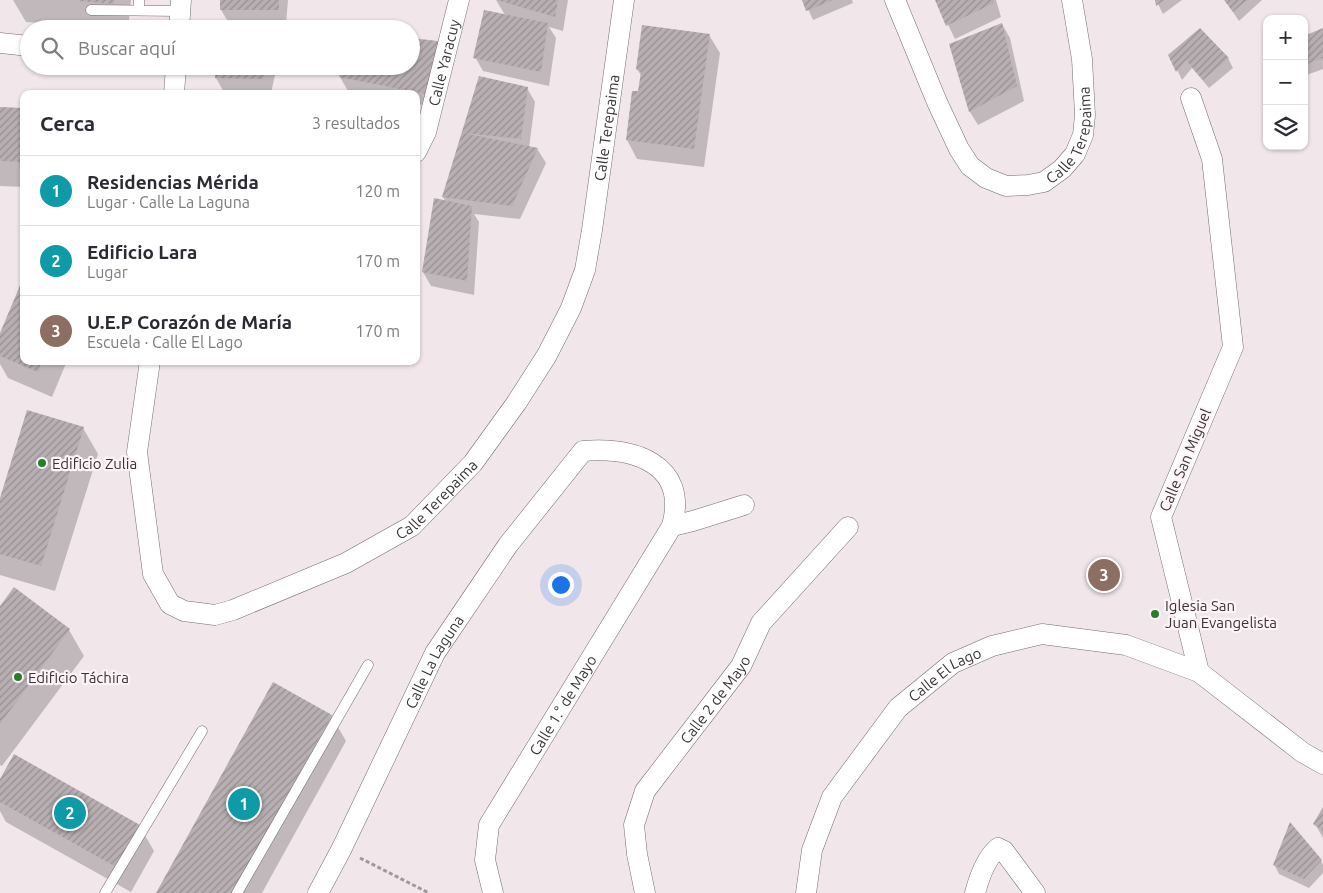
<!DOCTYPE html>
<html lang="es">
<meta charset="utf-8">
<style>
body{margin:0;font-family:Ubuntu,sans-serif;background:#f2f2f3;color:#2b2b33}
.controls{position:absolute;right:15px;top:15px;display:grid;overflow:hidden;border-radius:10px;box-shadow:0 1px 4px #0004}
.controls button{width:45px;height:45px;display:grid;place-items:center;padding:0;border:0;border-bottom:1px solid #e1e1e2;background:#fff;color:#2b2b33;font:25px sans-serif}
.you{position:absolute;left:560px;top:584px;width:18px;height:18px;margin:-12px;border:4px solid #fff;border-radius:50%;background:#1a73e8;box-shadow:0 0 0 8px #1a73e833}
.badge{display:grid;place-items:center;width:32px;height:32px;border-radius:50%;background:#267e2c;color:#fff;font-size:16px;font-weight:700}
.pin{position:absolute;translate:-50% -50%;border:2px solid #fff;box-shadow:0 1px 5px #0006}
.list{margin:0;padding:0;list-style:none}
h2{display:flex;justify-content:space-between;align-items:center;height:65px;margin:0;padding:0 20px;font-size:21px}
h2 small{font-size:16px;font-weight:400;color:#7c7c81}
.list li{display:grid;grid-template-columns:32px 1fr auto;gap:15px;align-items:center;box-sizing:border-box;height:70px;padding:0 20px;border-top:1px solid #e1e1e2}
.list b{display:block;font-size:19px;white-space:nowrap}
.list p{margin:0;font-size:16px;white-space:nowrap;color:#7c7c81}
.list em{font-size:16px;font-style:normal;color:#7c7c81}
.icon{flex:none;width:28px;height:28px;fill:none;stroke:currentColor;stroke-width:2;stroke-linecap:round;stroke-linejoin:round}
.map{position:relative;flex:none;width:1323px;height:893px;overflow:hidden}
.search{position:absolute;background:#fff;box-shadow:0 1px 4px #0004;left:20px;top:20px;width:400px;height:55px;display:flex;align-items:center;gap:12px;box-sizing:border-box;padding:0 18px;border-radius:28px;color:#7c7c81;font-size:19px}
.panel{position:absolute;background:#fff;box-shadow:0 1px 4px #0004;left:20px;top:90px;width:400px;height:275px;border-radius:10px}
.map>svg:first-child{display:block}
.shadow{fill:#0003}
.building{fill:url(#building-hatch)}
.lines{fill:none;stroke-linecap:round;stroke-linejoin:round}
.service-casing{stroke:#746b6e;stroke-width:11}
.minor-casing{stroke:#746b6e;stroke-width:21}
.path{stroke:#a0999b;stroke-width:3;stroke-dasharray:4 2.5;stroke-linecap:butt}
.service{stroke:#fff;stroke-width:10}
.minor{stroke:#fff;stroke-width:20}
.poi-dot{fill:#267e2c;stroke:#fef4f8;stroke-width:2}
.labels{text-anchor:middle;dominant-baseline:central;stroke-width:4.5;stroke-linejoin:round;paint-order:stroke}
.street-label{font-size:15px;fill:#383435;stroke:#fef4f8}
.poi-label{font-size:15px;fill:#383435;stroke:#fef4f8;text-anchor:start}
</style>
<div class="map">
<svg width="1323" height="893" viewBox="0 0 1323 893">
<defs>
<pattern id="building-hatch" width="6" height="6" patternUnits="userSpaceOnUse" patternTransform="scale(1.25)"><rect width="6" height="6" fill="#b8afb2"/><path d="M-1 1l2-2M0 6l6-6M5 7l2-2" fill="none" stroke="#978f92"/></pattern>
</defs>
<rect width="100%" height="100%" fill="#f1e7ea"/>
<path class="shadow" d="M13 0H131L128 29 26 22Z
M222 0H288L286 24 229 23 221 10Z
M496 0H568L563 31 549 27 556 38 549 86 483 71 475 57 505 15Z
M804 0H852L853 3 813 20Z
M936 0H996L1001 17 955 39Z
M1156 0H1182L1163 14Z
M1225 0H1262L1239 21Z
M1002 24 1010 38 1024 101 978 125 970 112 951 45Z
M1323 30V69L1304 76V37Z
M709 35 720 53 704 167 637 159 627 140 634 92 639 93 642 77 637 69Z
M438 42 446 56 434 107 416 104V94H363L348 91 340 77 411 66Z
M1170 55 1228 58 1233 68 1209 88 1192 68 1182 80Z
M217 66H277L271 93 228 92V94H225L216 78Z
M480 77 527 88 535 102 529 148 538 150 546 163 520 219 474 214 479 222 474 295 431 286 423 272 446 202 443 197Z
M0 109H24V187L0 186Z
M0 336 24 361H67L52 397 8 378 0 364Z
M83 428 98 454 55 591 0 575V502Z
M0 608 69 630 84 656 2 766 0 765Z
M331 715 346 741 262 893H158Z
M0 781 139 825 154 851 131 892 6 822 0 811Z
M1323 810V838L1315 824Z
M1321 861 1323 865V873L1309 888 1279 874 1274 864Z"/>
<path class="building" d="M79 0H114V4L79 1Z
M220 0H279V10H220Z
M497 0H558L555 17Z
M802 0H833L806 11Z
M935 0H993L994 3 946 26Z
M1155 0H1164L1156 6Z
M1224 0H1247L1233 12Z
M484 10 548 23 541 72 473 58Z
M1002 23 1017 86 969 112 949 44Z
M219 25 237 28V29H219Z
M642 25 710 34 694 149 626 140 632 91H638L641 72 636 69Z
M1200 28 1229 58 1203 80 1186 60 1176 72 1168 55Z
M1323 28V58L1304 65V36Z
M411 38 438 41 426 94 339 77 342 66H411Z
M216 66H266L263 79 215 78Z
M479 76 528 87 521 139 463 133 538 148 512 206 442 197Z
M0 107 24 108V162L0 161Z
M434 198 472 206 467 281 422 272Z
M24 276V361H42L38 372 0 356V333Z
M27 410 84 427 41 566 0 554V498Z
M14 587 70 629 0 724V606Z
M273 682 332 715 233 893H156Z
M14 754 140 825 116 867 0 802V779Z
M1323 807V831L1313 824Z
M1290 822 1322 860 1304 879 1273 865Z"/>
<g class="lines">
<defs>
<path id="service" d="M91 10 180 11
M139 10V0
M105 893 202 731
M237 893 368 665"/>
<g id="minor">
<path id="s1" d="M895 0 937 102 959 149 970 166 986 178 1006 186 1028 185 1044 182 1062 169 1075 154 1083 135 1085 115 1082 59 1072 0"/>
<path d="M179 29 181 0"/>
<path d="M0 43 29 46"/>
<path d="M174 94 176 66"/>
<path d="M1191 98 1212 159 1233 347 1161 517 1199 672 1302 752 1323 764"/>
<path id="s2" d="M416 152 426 132 459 0"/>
<path id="s3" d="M150 361 137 452 153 574 170 604 184 611 215 615 233 610 346 563 412 526 473 463 517 402 547 355 571 308 585 270 592 230 624 0"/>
<path id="s4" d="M318 893 342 848 435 653 508 545 583 451C633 447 689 463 672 526L693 521 744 505"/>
<path id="s5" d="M493 893 485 860 489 825 672 526"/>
<path id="s6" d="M645 893 637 854 634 825 645 791 741 666 761 623 848 527"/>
<path id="s7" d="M806 893 812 850 832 797 898 708 953 663 992 646 1042 634 1126 645 1199 672"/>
<path d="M975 893C979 878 986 858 998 848L1004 851 1035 893"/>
</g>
</defs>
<use href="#service" class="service-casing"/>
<use href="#minor" class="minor-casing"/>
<path class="path" d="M360 858 429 893"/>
<use href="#service" class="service"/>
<use href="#minor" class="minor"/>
</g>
<g class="poi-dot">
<circle cx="42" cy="463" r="5"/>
<circle cx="1155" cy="614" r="5"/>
<circle cx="18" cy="677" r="5"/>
</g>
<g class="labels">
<g class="street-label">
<text stroke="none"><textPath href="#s2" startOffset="94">Calle Yaracuy</textPath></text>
<text stroke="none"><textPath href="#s3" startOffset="969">Calle Terepaima</textPath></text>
<text stroke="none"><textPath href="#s1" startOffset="320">Calle Terepaima</textPath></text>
<text transform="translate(1185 460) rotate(-67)">Calle San Miguel</text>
<text stroke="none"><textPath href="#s3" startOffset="549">Calle Terepaima</textPath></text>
<text stroke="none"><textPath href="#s4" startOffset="259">Calle La Laguna</textPath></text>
<text stroke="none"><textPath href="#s7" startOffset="269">Calle El Lago</textPath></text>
<text stroke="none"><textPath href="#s6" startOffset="220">Calle 2 de Mayo</textPath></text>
<text stroke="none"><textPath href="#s5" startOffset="210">Calle 1.° de Mayo</textPath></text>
</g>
<g class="poi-label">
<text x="52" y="463">Edificio Zulia</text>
<text x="1165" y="605">Iglesia San<tspan x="1165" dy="17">Juan Evangelista</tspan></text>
<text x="28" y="677">Edificio Táchira</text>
</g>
</g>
</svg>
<div class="controls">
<button>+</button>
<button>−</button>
<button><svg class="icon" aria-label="layers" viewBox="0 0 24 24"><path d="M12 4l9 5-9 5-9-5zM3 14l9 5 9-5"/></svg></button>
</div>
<div class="you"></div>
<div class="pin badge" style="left:244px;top:804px;background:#0f9aa8">1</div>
<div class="pin badge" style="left:70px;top:813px;background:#0f9aa8">2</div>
<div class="pin badge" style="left:1104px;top:575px;background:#8d6e63">3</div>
<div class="search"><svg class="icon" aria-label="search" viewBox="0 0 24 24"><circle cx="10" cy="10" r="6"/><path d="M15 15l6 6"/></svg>Buscar aquí</div>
<section class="panel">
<h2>Cerca<small>3 resultados</small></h2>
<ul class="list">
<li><span class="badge" style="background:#0f9aa8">1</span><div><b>Residencias Mérida</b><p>Lugar · Calle La Laguna</p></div><em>120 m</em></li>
<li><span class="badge" style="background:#0f9aa8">2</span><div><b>Edificio Lara</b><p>Lugar</p></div><em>170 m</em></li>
<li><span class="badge" style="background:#8d6e63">3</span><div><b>U.E.P Corazón de María</b><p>Escuela · Calle El Lago</p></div><em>170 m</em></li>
</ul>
</section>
</div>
